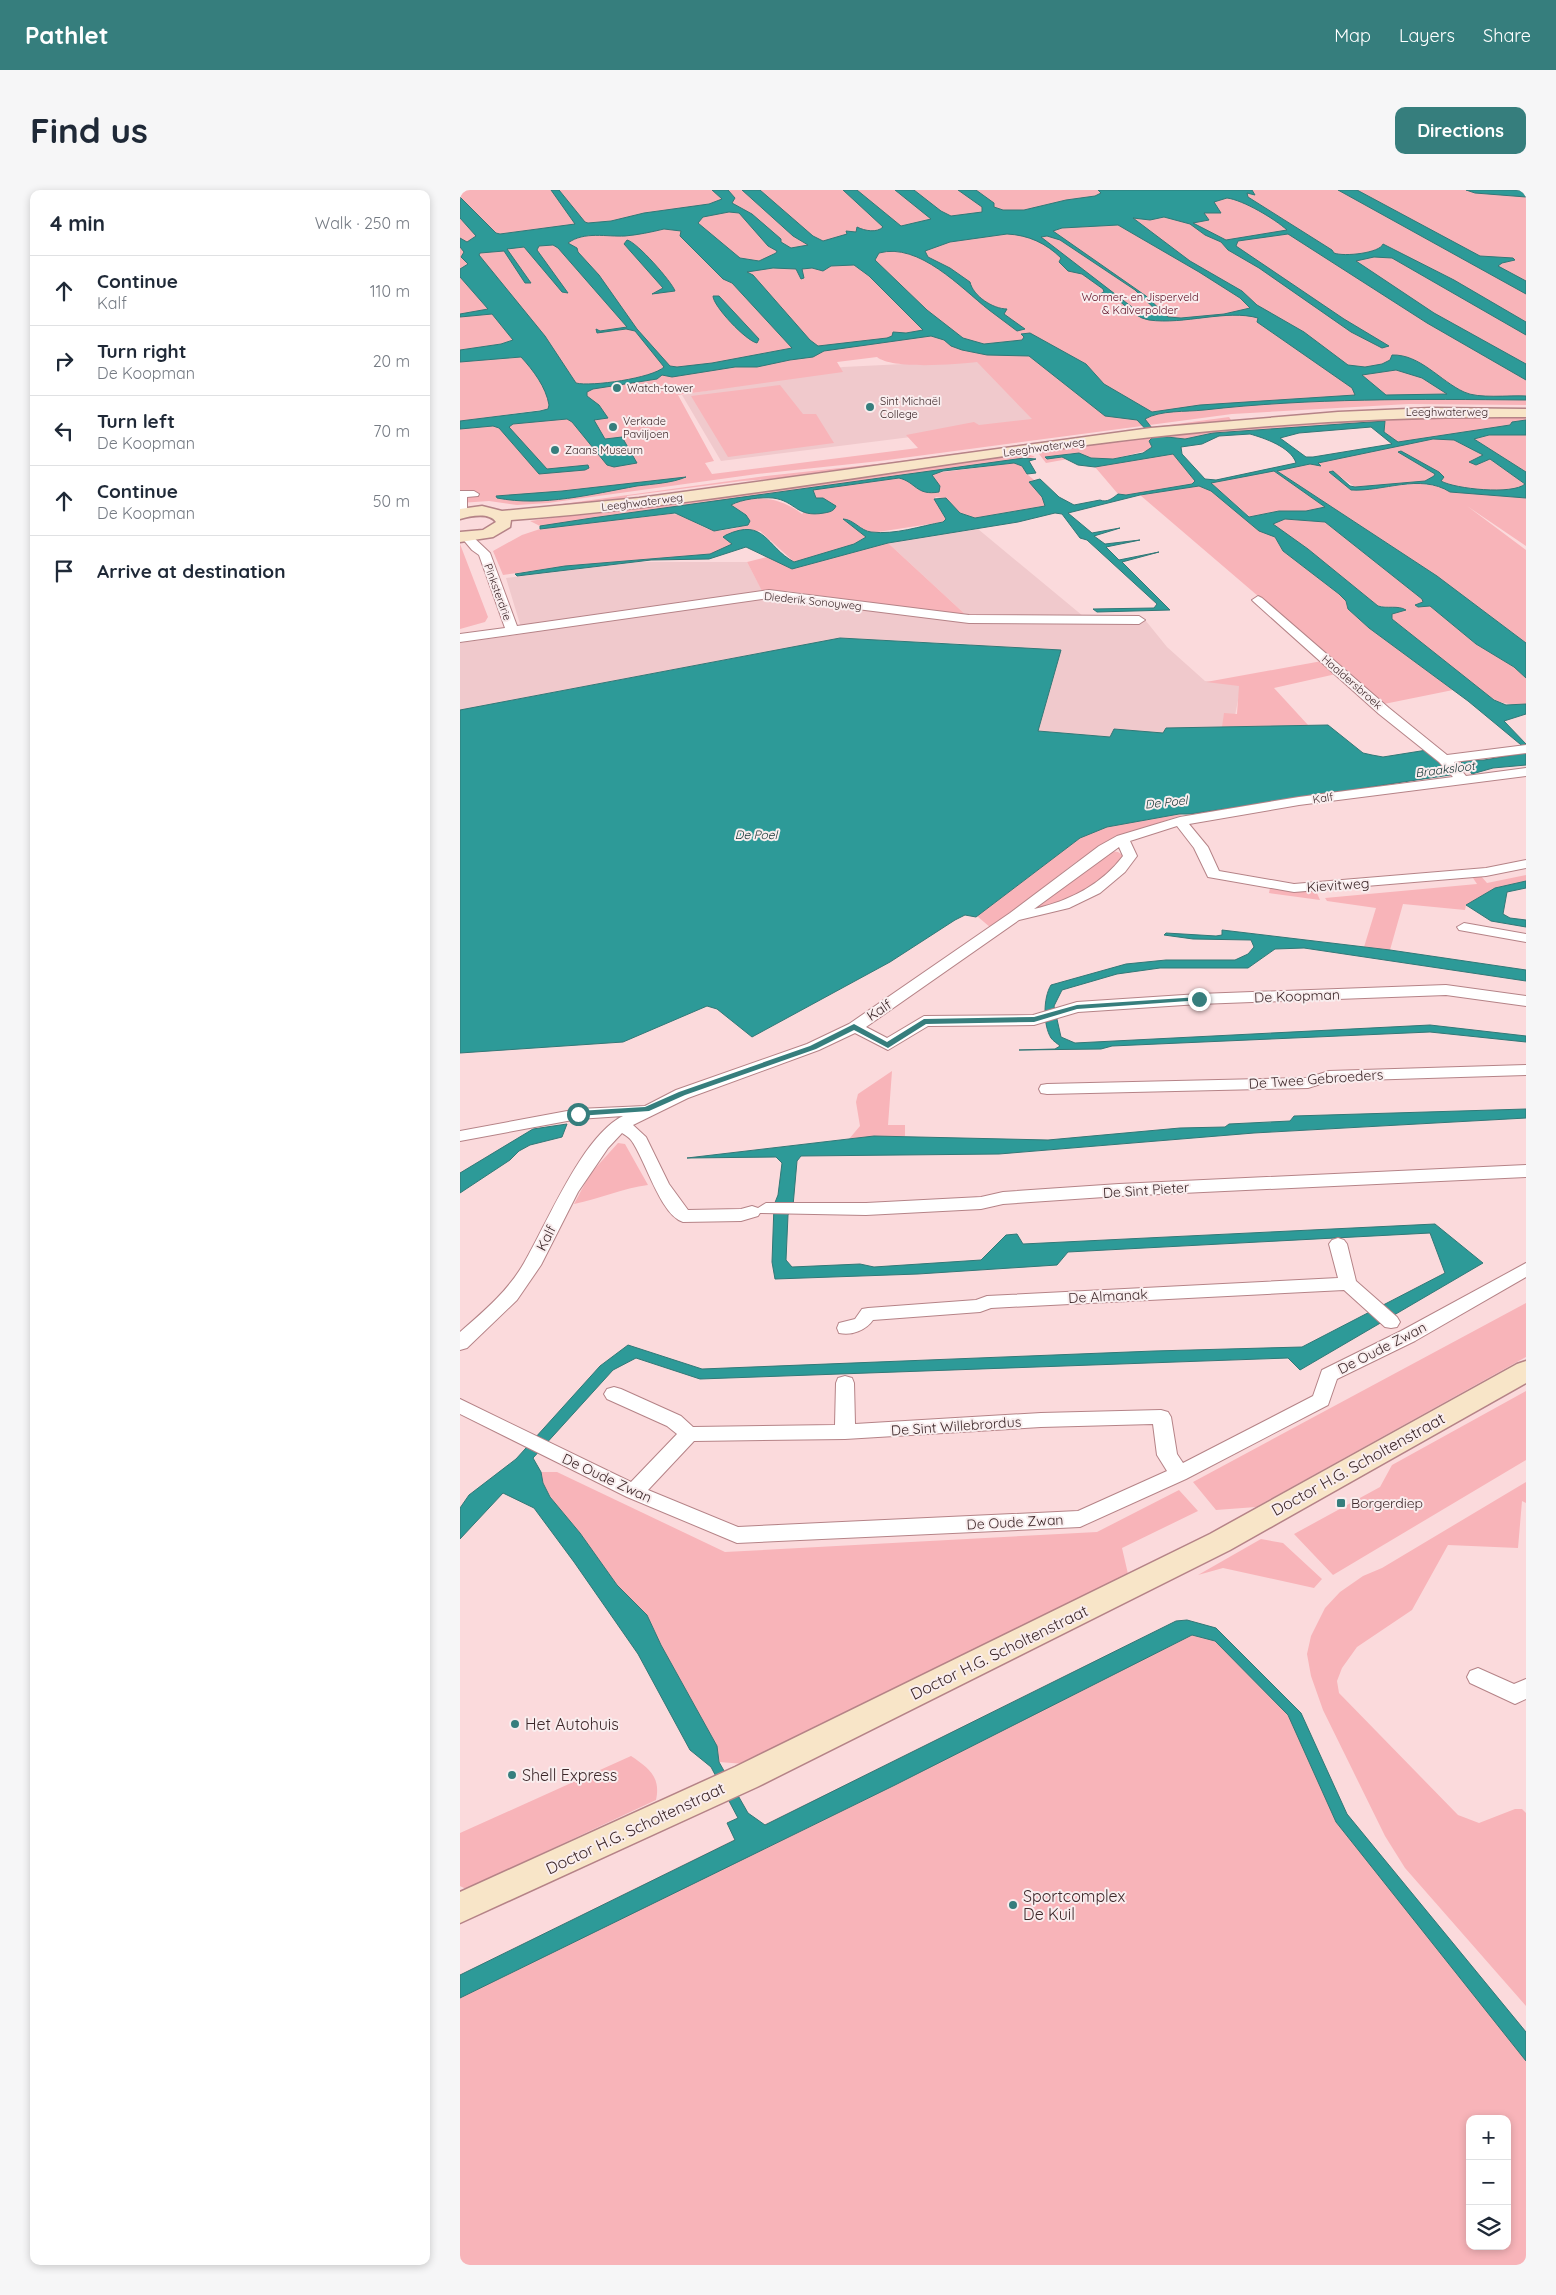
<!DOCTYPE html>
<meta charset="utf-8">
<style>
body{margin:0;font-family:Quicksand,sans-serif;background:#f6f6f7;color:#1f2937}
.controls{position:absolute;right:15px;bottom:15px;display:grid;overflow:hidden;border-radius:10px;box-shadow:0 2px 8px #0003}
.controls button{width:45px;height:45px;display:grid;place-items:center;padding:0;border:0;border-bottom:1px solid #e0e1e3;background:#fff;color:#1f2937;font:25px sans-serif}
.stop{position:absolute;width:15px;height:15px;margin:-11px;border:4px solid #367e7d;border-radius:50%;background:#fff}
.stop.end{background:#367e7d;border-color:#fff;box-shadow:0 1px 5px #0008}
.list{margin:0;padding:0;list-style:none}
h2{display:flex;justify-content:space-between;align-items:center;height:65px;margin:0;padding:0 20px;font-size:21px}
h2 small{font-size:16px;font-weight:400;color:#747a83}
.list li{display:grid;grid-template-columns:32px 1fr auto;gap:15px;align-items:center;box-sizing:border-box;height:70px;padding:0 20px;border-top:1px solid #e0e1e3}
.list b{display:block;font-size:19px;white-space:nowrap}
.list p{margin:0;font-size:16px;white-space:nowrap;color:#747a83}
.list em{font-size:16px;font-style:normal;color:#747a83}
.icon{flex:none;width:28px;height:28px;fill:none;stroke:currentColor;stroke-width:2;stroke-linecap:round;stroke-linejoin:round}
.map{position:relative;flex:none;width:1066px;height:2075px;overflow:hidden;border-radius:10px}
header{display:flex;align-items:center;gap:30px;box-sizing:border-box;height:70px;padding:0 25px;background:#367e7d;color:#fff}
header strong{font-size:24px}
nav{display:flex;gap:28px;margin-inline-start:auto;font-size:18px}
.intro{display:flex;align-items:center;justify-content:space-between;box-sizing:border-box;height:120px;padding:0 30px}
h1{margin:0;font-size:35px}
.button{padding:12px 22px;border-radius:10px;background:#367e7d;color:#fff;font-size:18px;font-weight:700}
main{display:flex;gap:30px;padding:0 30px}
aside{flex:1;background:#fff;border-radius:10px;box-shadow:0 2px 8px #0003}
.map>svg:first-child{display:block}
.built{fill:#f0c9cc}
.green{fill:#f8b4b9;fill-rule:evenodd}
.water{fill:#2d9a98;stroke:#327877;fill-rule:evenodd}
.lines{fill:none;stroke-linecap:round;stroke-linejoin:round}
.minor-casing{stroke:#b58387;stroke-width:2}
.secondary-casing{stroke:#b58387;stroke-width:3}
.minor{fill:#fff;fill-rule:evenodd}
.secondary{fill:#f8e5c8;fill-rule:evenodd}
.route{fill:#367e7d}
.poi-dot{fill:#367e7d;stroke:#f9edee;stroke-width:2}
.labels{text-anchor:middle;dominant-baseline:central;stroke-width:4;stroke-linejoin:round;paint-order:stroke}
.far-park-label{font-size:11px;fill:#5b081e;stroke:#f9edee}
.far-poi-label{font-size:11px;fill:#3d282a;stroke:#f9edee;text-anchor:start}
.far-street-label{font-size:11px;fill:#3d282a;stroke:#f9edee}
.far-water-label{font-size:12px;font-style:italic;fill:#123231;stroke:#f9edee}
.street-label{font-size:14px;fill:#3d282a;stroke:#f9edee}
.poi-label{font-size:14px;fill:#3d282a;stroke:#f9edee;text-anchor:start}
.near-street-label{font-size:16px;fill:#3d282a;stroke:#f9edee}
.near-poi-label{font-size:16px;fill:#3d282a;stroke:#f9edee;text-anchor:start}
</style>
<header>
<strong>Pathlet</strong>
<nav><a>Map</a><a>Layers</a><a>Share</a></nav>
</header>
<div class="intro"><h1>Find us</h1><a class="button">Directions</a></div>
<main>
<aside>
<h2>4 min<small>Walk · 250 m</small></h2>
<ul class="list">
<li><svg class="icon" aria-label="ahead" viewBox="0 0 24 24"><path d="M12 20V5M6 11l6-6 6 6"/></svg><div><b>Continue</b><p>Kalf</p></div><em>110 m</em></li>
<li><svg class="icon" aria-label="right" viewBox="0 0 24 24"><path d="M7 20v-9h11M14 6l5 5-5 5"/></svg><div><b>Turn right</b><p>De Koopman</p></div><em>20 m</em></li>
<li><svg class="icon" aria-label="left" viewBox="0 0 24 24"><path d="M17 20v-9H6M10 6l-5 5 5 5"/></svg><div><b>Turn left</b><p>De Koopman</p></div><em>70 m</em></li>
<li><svg class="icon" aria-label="ahead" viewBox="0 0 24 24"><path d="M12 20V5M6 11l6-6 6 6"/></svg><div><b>Continue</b><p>De Koopman</p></div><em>50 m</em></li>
<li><svg class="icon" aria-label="arrive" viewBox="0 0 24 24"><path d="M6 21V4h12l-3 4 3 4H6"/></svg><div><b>Arrive at destination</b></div></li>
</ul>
</aside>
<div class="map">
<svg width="1066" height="2075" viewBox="0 0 1066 2075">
<rect width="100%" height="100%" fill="#fbdadc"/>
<path class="built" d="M544 169 602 228 261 271 222 205 383 177Z
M518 339 629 431H686L707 457 745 491 781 495 769 556 578 541 510 454 380 448 0 520V453L63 444 46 388 178 372H287L305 406 507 426 428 353Z"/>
<path class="green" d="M0 0H1066V215L949 214 772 224 420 271 297 284 88 313 57 315 29 311 0 313V237L89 227 88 219 0 231V172L61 167 70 176 79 191V188L53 150 41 154 0 160V127L31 124 24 121 0 124ZM417 167C433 180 498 174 517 172L572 229 519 235 514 232 446 245 458 258 252 284 245 273 254 271 218 205 383 182 377 172Z
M320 195 343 224H356L374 253 268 267 231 206Z
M1066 225V230L1053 232 1050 235 938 252 924 242 925 231 753 243 725 249 698 246 790 235 869 230Z
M769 227 771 230 340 287 282 291 167 306V308L132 314 64 321 66 319 306 286 426 273Z
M1029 245H1066V282L1014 249Z
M693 247 692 257 689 260 653 269 631 268 612 263 587 269 602 267 608 269 586 273 579 264 584 261Z
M973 249 994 250 1024 266 1010 272 1016 275 1030 269 1065 294C1054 305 994 299 981 291L979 282 941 261 975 284 974 286 965 291 895 297 873 282H869L891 300C923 302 960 284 990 302L1066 308V356L1007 316 1066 360V453L977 386 817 281 850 274 860 275 857 273Z
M566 263 575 267 80 336 70 331Z
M713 264 735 291 732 294 666 305 658 304 635 277Z
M554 273 562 276 567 284 574 290 570 292 582 307 585 316 515 328 500 323 487 309 476 307 474 309 486 329 483 332 418 342H409L387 329 384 330 407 346 394 354 334 372 300 341 287 340 269 356 250 364 105 376 43 385 33 361 62 345 80 339 210 324C225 323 238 337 252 340 260 342 269 339 277 338L286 325 271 315C295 303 322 308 342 324L356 309 353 300 439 288C456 292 457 306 479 302L476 290 472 285 476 283Z
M814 281 865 317 846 321H819L790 327 751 293Z
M739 296 751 301 799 340 815 347 823 361 879 404 886 411 888 419 909 438 993 500 924 514 680 305Z
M825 329 865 332 962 409 963 412 956 415 959 417 970 416 1016 454 1054 477 1066 488V514C1049 516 1037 513 1023 502L932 429V424L946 419 918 416 848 359 813 336 815 332Z
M428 353 507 426 327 401H302L287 372 307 367 332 379Z
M0 354 28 427 25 432 0 439Z
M862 471 876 484 814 498 848 535 762 537 764 523 777 524 779 496 746 492Z
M719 624 722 625 671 642 646 654 616 672 531 738 517 726 620 648 647 637Z
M651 661 658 662 665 667C642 697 606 710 572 722L568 721Z
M1066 685V691L1035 698 1006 715 1005 720 943 714 930 760 904 757 916 718 867 711 865 708 1017 694 1013 688 1021 686 1027 693Z
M810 698 837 702 856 701 860 710 809 703Z
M432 881 428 935H445V946L389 949 400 936 396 912 398 904Z
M158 953 165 954 188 995C163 998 140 1009 114 1014L130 984Z
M1066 1113V1167L796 1317 756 1320 733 1292Z
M1066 1201V1270L873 1385 834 1344 920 1297 932 1275Z
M81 1282H97L265 1362 637 1342 719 1300 738 1321 662 1358 668 1384 285 1574 259 1572 257 1556 201 1455 187 1425 157 1395 120 1343 90 1307 83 1293Z
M1066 1292V1313L1062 1311 1058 1358 988 1355 952 1420 897 1457 882 1478 877 1491 879 1503 998 1625 1019 1633 1055 1619H1062L1066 1623V1816L945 1678 925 1646 863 1520 851 1486 847 1464 851 1446 865 1418 880 1402 903 1386 922 1378Z
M801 1349 823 1353 862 1389 854 1398 763 1378 738 1385Z
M727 1430 756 1438 841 1523 887 1624 1066 1842V2075H0V1785L716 1431ZM1010 1929H1047V2056H1010Z
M171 1566C189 1578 201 1587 196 1610L6 1699 0 1696V1643Z"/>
<path class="water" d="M91 0H99L125 32 128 33 151 31 184 23 249 14 262 9 252 0H268L275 8 272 13 292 24 321 49V52L331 58 348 55 333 46 282 0H300L353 46 363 51 387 44 386 41 396 42 397 37C405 41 417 43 423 37L383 0H397L441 36 471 29 435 0H454L481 21 491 26 522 22V17L498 0H516L534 13V17L543 20H564L606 10 635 6 641 3 638 0H792L795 5 787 3 788 7 872 60 874 63C884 67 920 63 923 54L994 90 1066 132V145L932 68 914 67 896 71 974 123 1066 174V190L967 133 828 44 778 51 776 56 884 129 929 156 922 158 891 142 799 78 768 60 761 52 745 45 730 34 704 27 690 30 673 28 730 71 782 101 797 115 844 142 888 175 905 177 922 174 930 170 932 165C960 164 980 191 1004 202 1018 209 1049 205 1066 206V210C959 209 850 208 744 220 726 222 700 220 685 229L698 246 725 249 753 243 925 231 924 242 938 252 1050 235 1052 232 1066 230V245H1029L1014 249 1066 282V308L990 302C960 283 923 302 891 300L869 282 873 281 890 296 895 297 965 291 974 286 975 284 938 262 941 261 979 282 984 287 981 291C995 299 1053 305 1065 294L1030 269 1016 275 1009 272 1023 265 994 250 973 249 858 273 861 276 850 274 817 281 977 386 1066 453V488L1054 477 1016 454 970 416 958 417 955 415 963 412 962 409 865 332 825 329 813 334 848 359 918 416C927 419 938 415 946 420L932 424V429L1034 510 1046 515 1066 514V524L1044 531 1066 554V559L1008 511 909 438 888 419 886 411 879 404 823 361 815 347 799 341 751 301 739 296 680 305 608 323 632 343 660 338 634 346 645 354 680 350 646 357 659 370 699 362 662 372 710 420 637 422 633 419 694 418 697 414 627 350 620 348 602 324 595 323 558 332 428 353 332 379 286 357 249 369 191 370 57 386 55 384 105 376 250 364 272 354 263 347 266 345C305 327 306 357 334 372L394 354 406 347 383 329C393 329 401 341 411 342 436 345 460 336 483 332L486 329 474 309 486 308 500 323 515 328 585 316 582 307 569 292 580 289 599 307 614 315 640 310C647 313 653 308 658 304L666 305 732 294 735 291 713 264 635 277 618 275 602 267 587 269 585 267 619 263 631 268 653 269 683 263 692 257 689 251 693 247 677 230 645 226 569 166 527 165 502 160 491 156 484 150 471 146 364 161 353 167 330 170 297 177H275L212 187 202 185 197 189 133 199 127 202V206L139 215 148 228 134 230 145 249 162 247 177 273 154 277 147 275 112 232 107 229 53 234 49 237 87 279 128 275 129 278 125 280 79 284 39 238 33 236 0 239V231L80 221 88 219 89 215C86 197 73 180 61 167L0 172V160L41 154 53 150 32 124 0 127V124L28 119 0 87V79L8 74 1 67 4 62 0 57V48L7 52 16 46 0 28V7L36 43 40 44 115 34ZM767 8C783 10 815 29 827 40L766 50 733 33 749 30 744 23H761L754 12ZM269 22 279 23 308 56 317 61 316 63 299 71 280 68 238 33 243 27ZM658 35 739 82 780 108 790 118 764 124 721 128 708 127 686 106 593 41 602 38ZM204 39 221 41 220 46 263 89 272 93 332 158 252 173 217 177 210 176 177 139 139 85 118 62 117 58 108 53C124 41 147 47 165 46 177 45 192 42 204 39ZM547 44C568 45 586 53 601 68L599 72 608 81 622 84 643 99 644 102 640 104C663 105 669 127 689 130 724 135 767 119 798 128L797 132 892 198 895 205 740 215 692 222 644 194 626 174 570 143 561 144 564 147 562 150 524 154 503 148 467 120 415 70 419 63C459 52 501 98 529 120 538 127 548 134 557 141L565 139 544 124 547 119C533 119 513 106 510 92L490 78 468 67 465 61 490 52ZM587 46 600 50 675 100 699 123 681 124 581 47ZM79 56 93 55 98 58 167 137 140 141 136 139 137 143 166 139 175 141 204 177C193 188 131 197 116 193L85 146 19 65 20 63 44 61 65 93H71L47 59 64 57 102 102 108 103 77 60ZM394 75 409 86 463 140 446 143 433 142 432 146 427 148 358 156 350 150 293 85 287 82 313 78 336 79 341 89 344 88 342 79 352 78 363 81 371 76ZM936 180 962 188 987 204 926 205 902 185ZM911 237 932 254 853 267H846L820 248 839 243ZM790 244C804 248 831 257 836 273L756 290 745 289 722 264 721 257 742 254 759 246ZM814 281 865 317 846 321H819L789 327 751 293Z
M878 0H897L1020 66 1053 68 1055 70 1042 73 1038 76 1066 91V104Z
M1006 0H1066V7L1015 3Z
M167 50C177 52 212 92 215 101L192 104 203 98 164 54Z
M253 106H259L299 149 297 153C286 151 253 116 253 106Z
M564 268 576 269 569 271 576 283 567 284 562 276 554 273 483 281 472 285 480 296 479 302C456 306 456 292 439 288L353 300 356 308H363L376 316C374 321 370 322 364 323 336 328 336 311 313 308 301 307 282 309 271 315L286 325 290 331 288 335 254 341 215 323 80 339V336L132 328Z
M226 287C212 293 193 294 177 296 132 304 83 317 37 308L36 306 102 301Z
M380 448 601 460 578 541 650 547 654 539 703 543 706 538 868 535 903 563 912 565 923 567 967 560 997 575 1003 574 1000 571 1024 570 1066 563V575L1033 578 1012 584 1009 580 990 585 730 624H719L647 637 620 648 516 727 505 725 495 730 430 772 292 847 257 819 247 816 163 852 0 863V520Z
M1066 691V698L1047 702 1043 724 1050 728 1066 730V737L1031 731 1006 715 1035 698Z
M762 740 930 760 1066 780V791L844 758 815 759 788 778H700L657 784 602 800 594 816 601 847 615 853 970 835 1066 846V852L970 842 652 856 641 859 559 860 595 859 600 856C598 854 593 851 591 848 583 835 583 808 591 795L666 774 706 770H775L788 764 794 757 791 750 733 749 704 745 706 743 756 746 762 745Z
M1066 919V928L794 943 539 964 341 966 337 971 333 1016 328 1025 326 1070 332 1077 400 1074 414 1077 521 1070 546 1045 557 1044 563 1054 975 1034 1023 1073 840 1180 828 1168 240 1189 176 1168 153 1180 73 1268 81 1282 83 1293 90 1307 120 1343 157 1395 187 1425 201 1455 257 1556 259 1572 288 1623 305 1635 716 1431 727 1430 756 1438 841 1523 887 1624 1066 1842V1871L876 1632 828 1525 755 1451 732 1445 435 1595 0 1808V1785L275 1650 267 1633 278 1628 251 1577 230 1560 178 1464 114 1372 74 1318 43 1303 0 1349V1318L9 1305 56 1269 140 1176 168 1155 242 1179 694 1161 842 1157 985 1083 970 1043 608 1062 597 1075 458 1084 315 1089 312 1072 314 1015 318 1005 322 973 316 967 227 968 414 946 588 950 720 938 765 937 769 934 830 931 834 926Z
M107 934 102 947 70 955 59 961 50 970 0 1003V983L73 939Z"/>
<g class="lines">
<defs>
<path id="minor" d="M0 301H14L19 304 18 306 7 307V323L2 326H0Z
M7 344 11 345 30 363 57 436 309 400 509 425 679 426 685 430 679 434 509 433 309 408 0 452V444L45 438 19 365 12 360 1 347Z
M798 406 802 408 929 518 987 565 1066 555V563L994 572 1006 586 1066 578V586L839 615 729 634 748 657 759 681 834 694 1026 678 1066 670V678L1026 686 834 702 748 687 734 658 717 636 670 651 677 666 665 682 640 703 609 718 559 730 406 837 427 848 464 826 573 825 617 812 739 804 986 795 1066 806V816L986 805 739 814 618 822 574 835 468 836 428 860 395 843 359 860 228 908 173 935 186 947 209 994 228 1020 281 1019 292 1016 298 1018 306 1013H406L521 1007 543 1002 659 994 1066 975V987L659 1006 543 1014 521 1019 406 1025 300 1023 298 1026 281 1031 223 1032C200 1025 185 968 171 950 169 947 165 945 162 943L148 958 118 1002 81 1075 57 1110 7 1158 0 1160V1142C24 1121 48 1101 64 1073 87 1034 122 946 163 926L118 929 0 951V941L118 919 185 916 216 900 347 854 389 834 550 723 639 656 657 646 720 627 839 607 993 587 979 572 919 524 794 412 792 410ZM659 657 663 666C641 695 609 711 574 719Z
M1004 733 1066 744V752L999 740 997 737Z
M1066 875V885L870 891 848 898 587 904 581 903 579 899 581 895 587 894 847 888 869 881Z
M878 1048 884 1050 887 1054 896 1091 937 1127 940 1132 937 1137 931 1138 925 1137 884 1100 531 1118 520 1122 413 1130C406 1140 392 1146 379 1143L377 1138 379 1133 395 1129 402 1119 408 1118 516 1110 527 1106 878 1088 869 1054 872 1050Z
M1066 1073V1087L955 1151 877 1189 868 1215 726 1289 620 1337 277 1353 167 1307 0 1224V1209L171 1292 217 1244 207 1236 147 1209 144 1204 147 1199 154 1197 161 1199 221 1226 233 1237 375 1235 376 1193 378 1188 385 1186 392 1188 394 1193 395 1234 581 1223 701 1220 708 1222 711 1227 717 1264 723 1273 853 1206 862 1180 941 1141ZM693 1234 697 1265 707 1281 618 1321 278 1337 188 1300 234 1251 385 1249 581 1237Z
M1018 1478 1054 1494 1066 1489V1509L1055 1514 1010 1493 1007 1487 1010 1481Z"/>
<path id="secondary" d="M972 218 1066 219V227C941 226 817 233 692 247 478 271 266 314 51 330L50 337 33 347 0 352V342L23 340 36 332C29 322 11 326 0 329V319L22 316 42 321 179 308 691 238 878 222Z
M1066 1171V1193L770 1360 297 1597 0 1733V1702L275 1577 750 1344 1057 1174Z"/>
</defs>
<use href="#minor" class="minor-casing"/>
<use href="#secondary" class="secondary-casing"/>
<use href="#minor" class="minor"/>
<use href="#secondary" class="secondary"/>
</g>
<path class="route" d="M739 807 742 810 617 819 574 832 466 834 428 858 394 840 356 859 225 905 189 921 118 926 114 924 118 921 185 917 219 902 350 856 394 834 427 852 464 829 574 827 617 815Z"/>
<g class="poi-dot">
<circle cx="157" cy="198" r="5"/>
<circle cx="410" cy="217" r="5"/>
<circle cx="153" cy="237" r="5"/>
<circle cx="95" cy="260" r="5"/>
<rect x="876" y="1308" width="10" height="10" rx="2.5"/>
<circle cx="55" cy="1534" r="5"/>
<circle cx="52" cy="1585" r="5"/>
<circle cx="553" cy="1715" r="5"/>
</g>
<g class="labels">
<g class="far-park-label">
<text x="680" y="107">Wormer- en Jisperveld<tspan x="680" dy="13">&amp; Kalverpolder</tspan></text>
</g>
<g class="far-poi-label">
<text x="167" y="198">Watch-tower</text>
<text x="420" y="211">Sint Michaël<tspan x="420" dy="13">College</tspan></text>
<text x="163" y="231">Verkade<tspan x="163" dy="13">Paviljoen</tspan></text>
<text x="105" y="260">Zaans Museum</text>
</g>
<g class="far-street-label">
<text x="987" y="222">Leeghwaterweg</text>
<text transform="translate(584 257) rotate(-8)">Leeghwaterweg</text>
<text transform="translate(182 312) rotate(-7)">Leeghwaterweg</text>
<text transform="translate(38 402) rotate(70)">Pinksterdrie</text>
<text transform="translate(353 411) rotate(6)">Diederik Sonoyweg</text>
<text transform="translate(892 492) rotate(41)">Haaldersbroek</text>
<text transform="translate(863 608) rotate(-8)">Kalf</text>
</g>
<g class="far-water-label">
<text transform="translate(985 579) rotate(-7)">Braaksloot</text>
<text transform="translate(706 612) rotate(-6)">De Poel</text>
<text x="296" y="644">De Poel</text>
</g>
<g class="street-label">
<text transform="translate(878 695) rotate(-4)">Kievitweg</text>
<text transform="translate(837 806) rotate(-2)">De Koopman</text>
<text transform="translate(419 820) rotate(-34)">Kalf</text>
<text transform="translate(856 889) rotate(-4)">De Twee Gebroeders</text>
<text transform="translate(686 1000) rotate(-4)">De Sint Pieter</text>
<text transform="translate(86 1048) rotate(-63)">Kalf</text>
<text transform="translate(648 1106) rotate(-3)">De Almanak</text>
<text transform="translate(922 1158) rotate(-27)">De Oude Zwan</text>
<text transform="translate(496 1236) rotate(-4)">De Sint Willebrordus</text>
<text transform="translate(147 1288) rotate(25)">De Oude Zwan</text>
<text transform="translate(555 1332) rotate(-3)">De Oude Zwan</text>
</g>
<g class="poi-label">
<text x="891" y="1313">Borgerdiep</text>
</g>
<g class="near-street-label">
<text transform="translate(898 1274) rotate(-29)">Doctor H.G. Scholtenstraat</text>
<text transform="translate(539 1462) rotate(-26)">Doctor H.G. Scholtenstraat</text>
<text transform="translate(175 1638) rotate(-25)">Doctor H.G. Scholtenstraat</text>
</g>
<g class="near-poi-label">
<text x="65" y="1534">Het Autohuis</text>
<text x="62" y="1585">Shell Express</text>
<text x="563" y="1706">Sportcomplex<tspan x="563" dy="18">De Kuil</tspan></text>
</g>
</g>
</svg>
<div class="controls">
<button>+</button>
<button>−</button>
<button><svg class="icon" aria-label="layers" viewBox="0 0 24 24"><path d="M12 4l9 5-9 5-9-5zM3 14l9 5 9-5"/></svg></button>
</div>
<div class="stop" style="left:118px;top:924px"></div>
<div class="stop end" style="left:739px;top:809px"></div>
</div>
</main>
